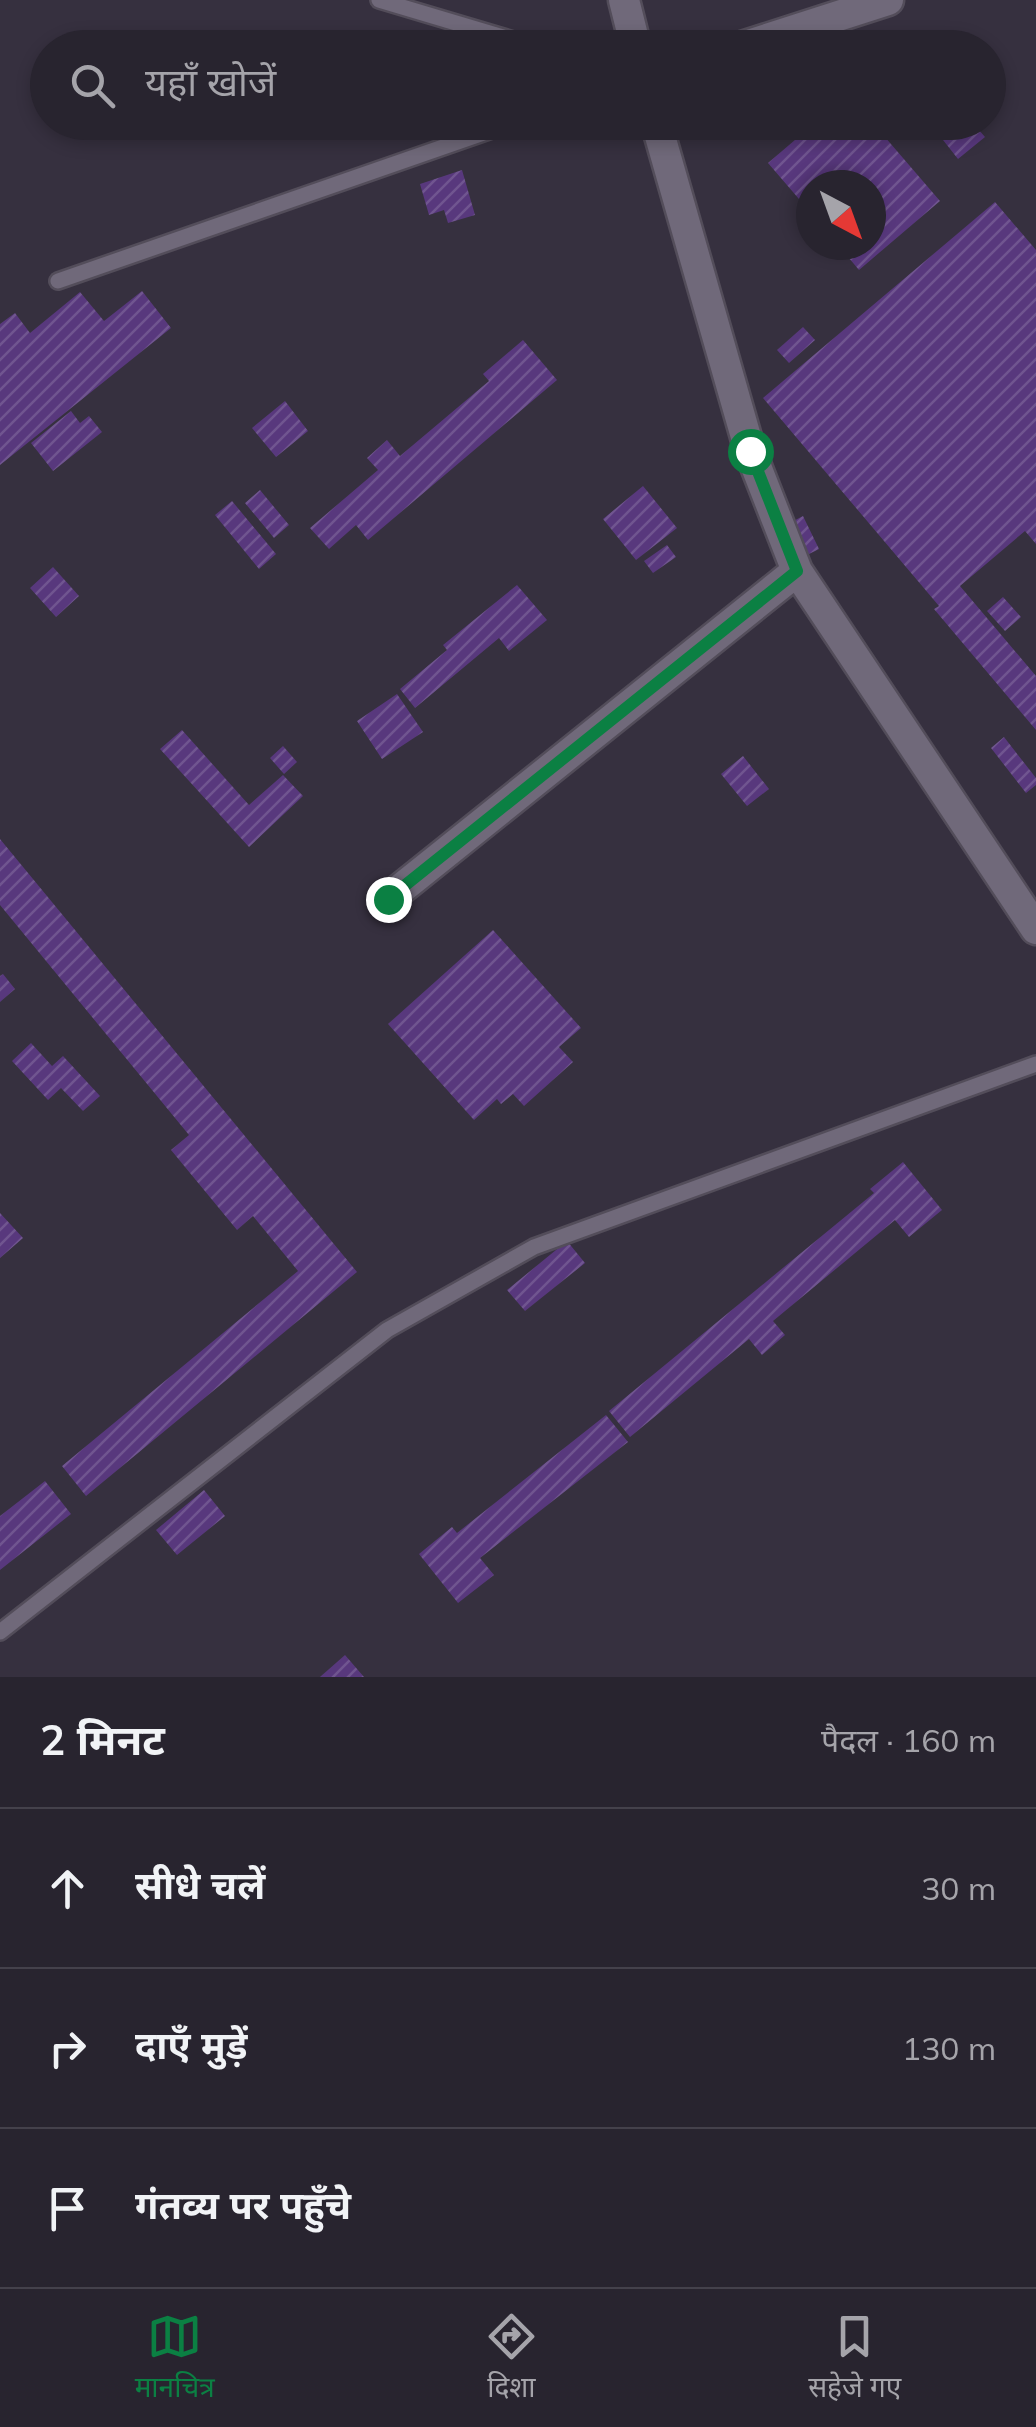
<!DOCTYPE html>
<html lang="hi">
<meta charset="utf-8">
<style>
body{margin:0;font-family:Mulish,"Noto Sans Devanagari",sans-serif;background:#302c37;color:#f1f3f6}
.compass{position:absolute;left:796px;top:170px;width:90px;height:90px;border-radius:50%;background:#28242f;box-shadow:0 5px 15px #0003;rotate:139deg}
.stop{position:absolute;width:30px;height:30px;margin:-22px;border:8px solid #0b8043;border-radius:50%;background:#fff}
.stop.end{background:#0b8043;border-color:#fff;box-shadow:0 2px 10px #0008}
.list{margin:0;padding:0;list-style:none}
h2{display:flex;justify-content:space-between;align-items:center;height:130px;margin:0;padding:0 40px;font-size:42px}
h2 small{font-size:32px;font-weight:400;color:#a5a4aa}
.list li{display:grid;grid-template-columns:65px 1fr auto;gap:30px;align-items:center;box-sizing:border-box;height:160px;padding:0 40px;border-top:2px solid #44414b}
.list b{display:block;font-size:38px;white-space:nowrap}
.list em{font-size:32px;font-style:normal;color:#a5a4aa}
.icon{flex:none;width:55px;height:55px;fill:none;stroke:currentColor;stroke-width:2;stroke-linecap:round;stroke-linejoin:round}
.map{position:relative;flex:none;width:1036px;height:1677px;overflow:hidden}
.search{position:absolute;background:#28242f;box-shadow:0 5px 15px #0003;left:30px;right:30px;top:30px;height:110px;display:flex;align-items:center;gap:25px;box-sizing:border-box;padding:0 35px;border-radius:55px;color:#a5a4aa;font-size:38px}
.sheet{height:610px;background:#28242f}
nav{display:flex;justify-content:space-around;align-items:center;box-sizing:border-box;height:140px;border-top:2px solid #44414b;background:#28242f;font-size:28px;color:#a5a4aa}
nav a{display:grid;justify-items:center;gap:5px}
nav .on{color:#0b8043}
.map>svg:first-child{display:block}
.building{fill:url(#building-hatch)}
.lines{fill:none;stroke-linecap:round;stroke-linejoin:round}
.service-casing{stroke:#534d5a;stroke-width:20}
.minor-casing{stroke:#534d5a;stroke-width:35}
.service{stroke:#70697a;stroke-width:15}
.minor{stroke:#70697a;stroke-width:30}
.route{stroke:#0b8043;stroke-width:12}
</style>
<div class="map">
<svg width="1036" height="1677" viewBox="0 0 1036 1677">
<defs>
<pattern id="building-hatch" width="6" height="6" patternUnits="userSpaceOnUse" patternTransform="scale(2.5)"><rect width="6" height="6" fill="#58387d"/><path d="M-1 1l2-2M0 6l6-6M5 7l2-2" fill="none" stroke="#705590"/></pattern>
</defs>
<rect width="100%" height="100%" fill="#36303f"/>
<path class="building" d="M816 122H872L940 201 859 270 838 245H871V185H811V213L768 163Z
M965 122H972L985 137 958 159 943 140Z
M462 170 475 215 448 223 444 210 429 215 420 184Z
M995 202 1036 250V544L1025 531 960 586 1036 676V730L934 609 939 606 763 398Z
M142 291 171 328 0 465V324L15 313 30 333 80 292 104 321Z
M803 327 815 340 789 363 777 350Z
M523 340 557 380 368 540 356 525 329 549 310 528 378 470 367 458 387 440 400 456 489 381 483 374Z
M285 401 308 431 276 457 252 428Z
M71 411 80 423 89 416 102 432 53 471 31 443Z
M643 486 677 528 636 560 603 519Z
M260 490 289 525 274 538 245 503Z
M232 501 276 554 259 569 215 515Z
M803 516 819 549 801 558 784 526Z
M667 545 676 557 653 573 644 561Z
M53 567 79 596 56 617 30 588Z
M517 585 547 620 509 651 499 638 415 708 400 689 447 650 443 645Z
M1003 597 1021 617 1005 631 987 611Z
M397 694 423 732 382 759 357 721Z
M182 730 249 805 283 775 303 796 249 847 160 749Z
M1004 737 1036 778V785L1026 793 991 748Z
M283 746 297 762 284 774 270 758Z
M743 756 769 789 747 806 721 774Z
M0 839 357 1272 86 1496 62 1466 298 1271 253 1216 237 1230 171 1150 189 1135 0 905Z
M493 930 581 1028 559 1047 573 1062 524 1106 513 1094 501 1104 497 1099 474 1120 388 1024Z
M3 974 15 989 0 1002V976Z
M31 1043 52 1066 63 1056 100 1096 83 1111 61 1088 48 1100 12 1061Z
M903 1162 942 1210 909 1237 895 1220 773 1321 785 1335 762 1355 749 1339 630 1437 609 1411 874 1193 870 1189Z
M0 1213 23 1238 0 1258Z
M567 1241 585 1263 525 1311 507 1290Z
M606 1415 628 1442 480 1558 494 1575 458 1603 419 1554 452 1527 457 1533Z
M45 1481 71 1514 0 1570V1516Z
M204 1490 225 1516 177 1555 156 1530Z
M345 1655 364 1677H320Z"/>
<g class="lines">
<defs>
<path id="service" d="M379 0 540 48
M58 281 515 122
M0 1632 387 1330 534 1247 1036 1064"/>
<path id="minor" d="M624 0 636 48
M739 48 888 0
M656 122 750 451 797 571 1036 929
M388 899 797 571"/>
</defs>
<use href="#service" class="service-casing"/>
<use href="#minor" class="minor-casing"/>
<use href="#service" class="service"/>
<use href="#minor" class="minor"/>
</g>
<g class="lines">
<path class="route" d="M388 899 797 571 750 451"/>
</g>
</svg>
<svg class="compass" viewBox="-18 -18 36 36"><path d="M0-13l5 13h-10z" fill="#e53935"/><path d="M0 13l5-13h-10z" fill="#a5a4aa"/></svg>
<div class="stop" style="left:750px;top:451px"></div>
<div class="stop end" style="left:388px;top:899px"></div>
<div class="search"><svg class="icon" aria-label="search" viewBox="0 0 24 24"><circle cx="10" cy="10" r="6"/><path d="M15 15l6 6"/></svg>यहाँ खोजें</div>
</div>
<section class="sheet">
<h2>2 मिनट<small>पैदल · 160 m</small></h2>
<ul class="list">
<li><svg class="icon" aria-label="ahead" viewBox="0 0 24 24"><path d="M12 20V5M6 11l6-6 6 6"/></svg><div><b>सीधे चलें</b></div><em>30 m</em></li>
<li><svg class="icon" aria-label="right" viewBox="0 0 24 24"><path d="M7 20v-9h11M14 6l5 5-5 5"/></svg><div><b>दाएँ मुड़ें</b></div><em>130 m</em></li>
<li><svg class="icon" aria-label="arrive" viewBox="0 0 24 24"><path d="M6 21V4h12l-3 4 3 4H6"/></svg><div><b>गंतव्य पर पहुँचे</b></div></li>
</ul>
</section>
<nav>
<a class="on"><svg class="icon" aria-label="map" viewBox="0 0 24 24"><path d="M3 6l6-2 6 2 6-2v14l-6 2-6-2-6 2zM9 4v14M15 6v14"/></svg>मानचित्र</a>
<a><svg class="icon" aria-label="directions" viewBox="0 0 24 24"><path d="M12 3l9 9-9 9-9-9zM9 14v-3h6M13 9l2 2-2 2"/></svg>दिशा</a>
<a><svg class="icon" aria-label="saved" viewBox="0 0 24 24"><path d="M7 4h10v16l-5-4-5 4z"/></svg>सहेजे गए</a>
</nav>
